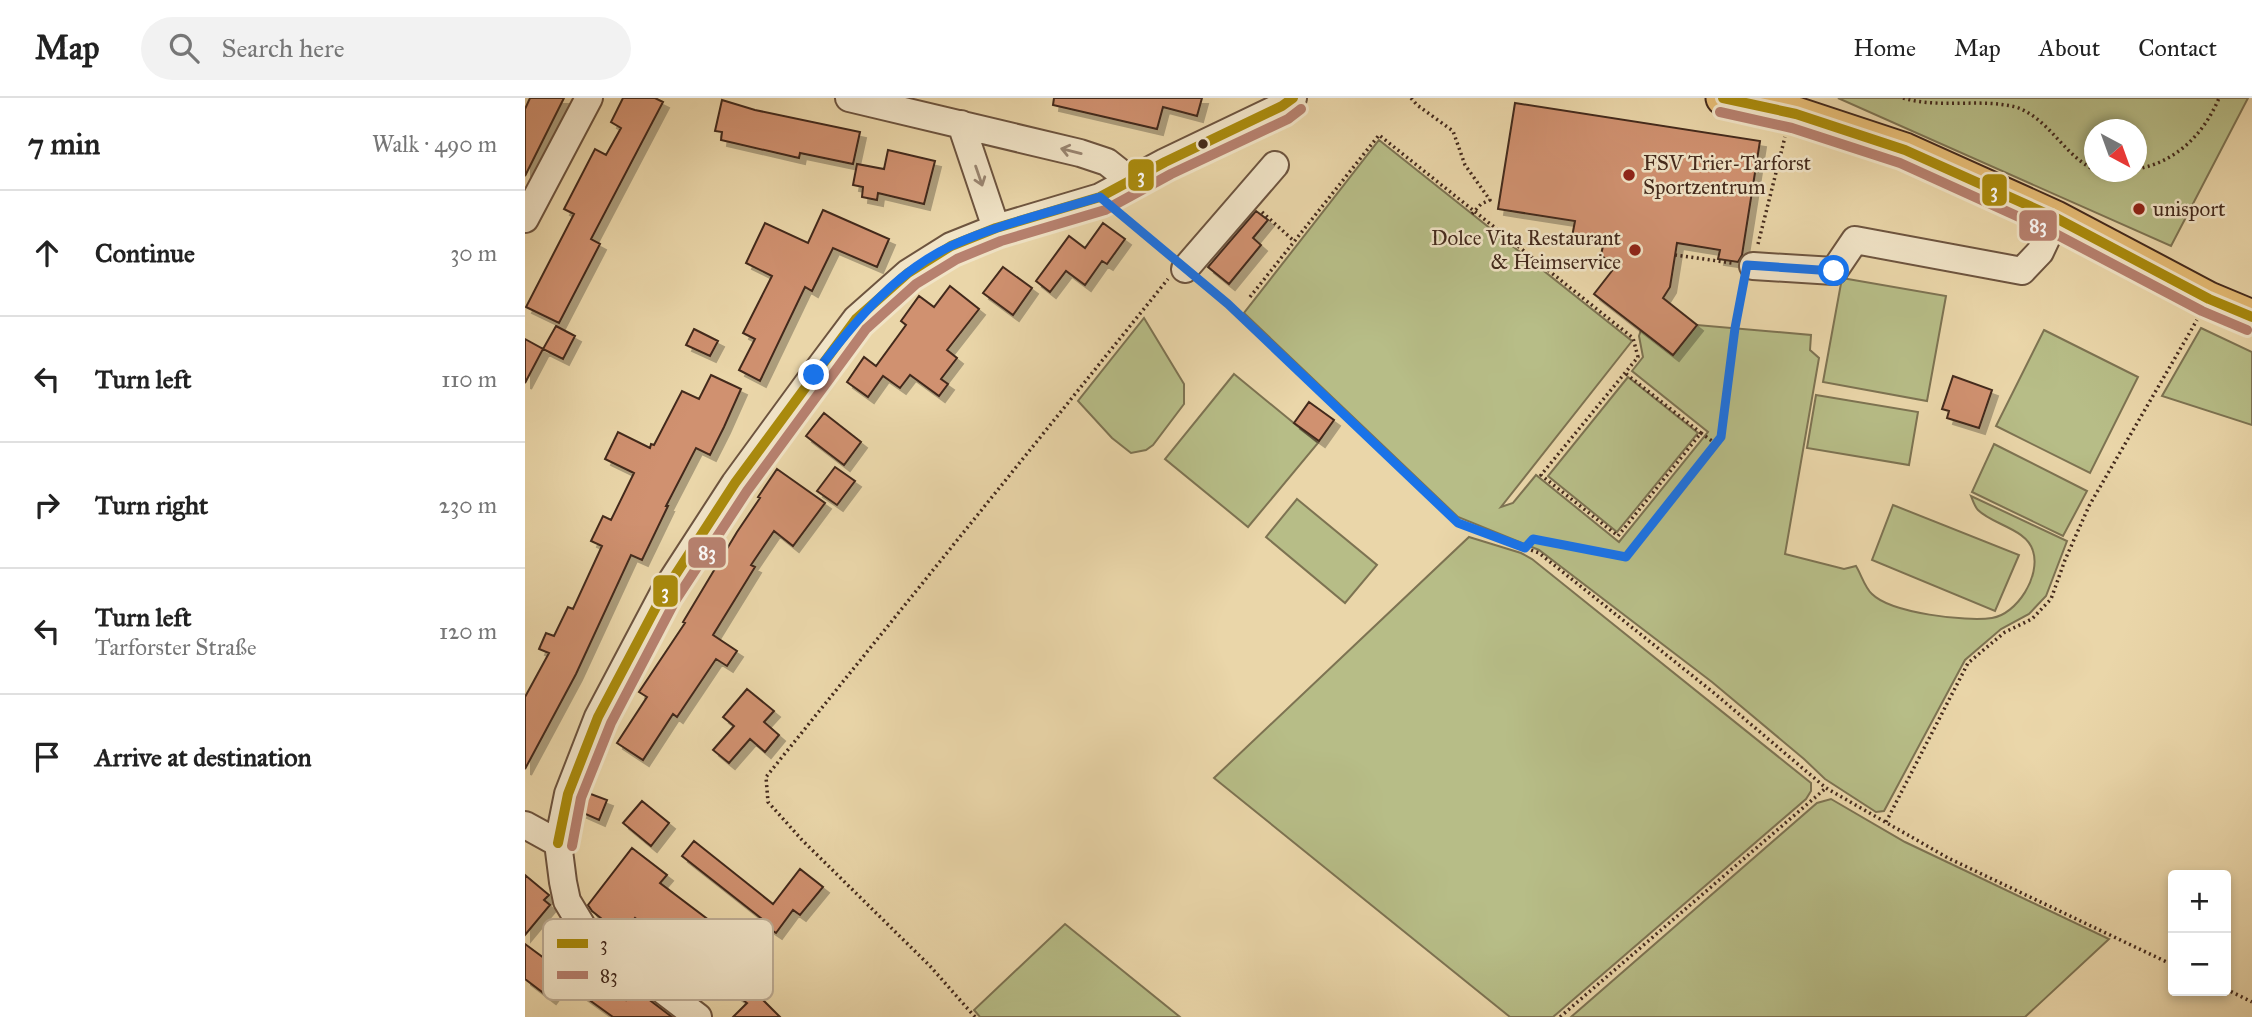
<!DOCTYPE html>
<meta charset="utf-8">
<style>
body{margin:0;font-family:"IM FELL Great Primer",serif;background:#f2f2f2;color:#222}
.controls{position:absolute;right:21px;bottom:21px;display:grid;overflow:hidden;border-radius:7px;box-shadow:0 4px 10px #0003}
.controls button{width:63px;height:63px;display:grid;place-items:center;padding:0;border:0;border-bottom:2px solid #e0e0e0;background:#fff;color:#222;font:35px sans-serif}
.compass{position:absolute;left:1559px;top:21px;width:63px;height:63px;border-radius:50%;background:#fff;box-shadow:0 4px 10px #0003;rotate:139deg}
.stop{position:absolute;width:21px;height:21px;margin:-16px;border:5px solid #1a73e8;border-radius:50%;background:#fff}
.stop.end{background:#1a73e8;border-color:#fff;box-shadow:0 2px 7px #0008}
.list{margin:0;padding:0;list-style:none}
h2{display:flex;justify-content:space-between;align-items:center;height:91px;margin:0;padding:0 28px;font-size:30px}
h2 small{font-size:23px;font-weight:400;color:#767676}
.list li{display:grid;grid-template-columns:46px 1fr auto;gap:21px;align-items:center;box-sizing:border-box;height:126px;padding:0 28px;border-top:2px solid #e0e0e0}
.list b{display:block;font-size:26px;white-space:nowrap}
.list p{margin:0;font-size:23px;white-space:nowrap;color:#767676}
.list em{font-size:23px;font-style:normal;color:#767676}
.icon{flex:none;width:38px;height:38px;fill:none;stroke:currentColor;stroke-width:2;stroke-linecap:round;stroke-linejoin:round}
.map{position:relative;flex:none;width:1727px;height:919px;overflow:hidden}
header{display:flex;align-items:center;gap:42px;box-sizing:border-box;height:98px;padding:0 35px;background:#fff;border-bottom:2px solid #e0e0e0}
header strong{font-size:33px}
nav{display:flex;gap:38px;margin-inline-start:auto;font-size:24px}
.search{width:490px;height:63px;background:#f2f2f2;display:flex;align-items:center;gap:18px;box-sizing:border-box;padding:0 24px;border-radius:38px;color:#767676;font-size:26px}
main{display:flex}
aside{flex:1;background:#fff}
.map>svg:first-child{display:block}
.green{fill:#b7bd87;stroke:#7d7352;stroke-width:2;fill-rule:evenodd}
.building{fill:#d0916f;stroke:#43291c;stroke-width:2;filter:url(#shadow)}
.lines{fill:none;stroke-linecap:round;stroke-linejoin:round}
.minor-casing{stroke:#6d543f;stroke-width:30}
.major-casing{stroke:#43291c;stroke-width:37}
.path{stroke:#43291c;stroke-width:3.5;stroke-dasharray:2 3.5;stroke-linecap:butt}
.minor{stroke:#f1e4c7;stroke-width:26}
.major{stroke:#e5bb74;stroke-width:33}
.bus-1-casing{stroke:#f1e4c7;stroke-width:16}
.bus-2-casing{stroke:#f1e4c7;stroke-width:16}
.bus-1{stroke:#aa8b0d;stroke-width:10}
.bus-2{stroke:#b7816f;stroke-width:10}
.oneway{stroke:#9a8672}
.route{stroke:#1a73e8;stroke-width:9}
.bus-dot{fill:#43291c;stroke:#f1e4c7;stroke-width:2.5}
.poi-dot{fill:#8f2418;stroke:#f1e4c7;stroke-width:2.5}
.labels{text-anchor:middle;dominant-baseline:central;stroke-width:5;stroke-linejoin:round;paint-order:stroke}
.poi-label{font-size:21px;fill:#43291c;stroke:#f1e4c7;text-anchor:start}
.key{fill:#f1e4c7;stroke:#bdac94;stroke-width:2}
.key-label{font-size:19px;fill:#43291c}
.line-badge{stroke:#f1e4c7;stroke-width:2.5}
.badge-label{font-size:19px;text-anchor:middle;font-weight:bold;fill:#fff}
</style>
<header>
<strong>Map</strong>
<div class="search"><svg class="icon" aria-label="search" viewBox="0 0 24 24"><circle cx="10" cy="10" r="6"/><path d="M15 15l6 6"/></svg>Search here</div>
<nav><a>Home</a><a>Map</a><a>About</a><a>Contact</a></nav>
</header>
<main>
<aside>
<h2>7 min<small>Walk · 490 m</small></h2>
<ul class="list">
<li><svg class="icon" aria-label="ahead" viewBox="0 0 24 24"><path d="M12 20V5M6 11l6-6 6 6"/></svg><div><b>Continue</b></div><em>30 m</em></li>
<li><svg class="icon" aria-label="left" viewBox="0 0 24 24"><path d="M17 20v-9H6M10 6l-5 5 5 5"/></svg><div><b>Turn left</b></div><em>110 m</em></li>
<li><svg class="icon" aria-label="right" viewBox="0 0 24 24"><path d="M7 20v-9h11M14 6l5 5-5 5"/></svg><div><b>Turn right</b></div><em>230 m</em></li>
<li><svg class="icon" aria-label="left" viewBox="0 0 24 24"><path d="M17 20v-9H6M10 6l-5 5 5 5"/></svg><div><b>Turn left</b><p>Tarforster Straße</p></div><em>120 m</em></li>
<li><svg class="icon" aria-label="arrive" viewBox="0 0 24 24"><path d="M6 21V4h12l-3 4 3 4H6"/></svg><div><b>Arrive at destination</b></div></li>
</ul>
</aside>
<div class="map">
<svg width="1727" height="919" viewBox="0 0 1727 919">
<defs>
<filter id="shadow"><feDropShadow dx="6" dy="6" stdDeviation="0" flood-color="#0004"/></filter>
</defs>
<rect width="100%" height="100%" fill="#ead6a9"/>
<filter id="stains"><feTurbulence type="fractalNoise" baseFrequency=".00286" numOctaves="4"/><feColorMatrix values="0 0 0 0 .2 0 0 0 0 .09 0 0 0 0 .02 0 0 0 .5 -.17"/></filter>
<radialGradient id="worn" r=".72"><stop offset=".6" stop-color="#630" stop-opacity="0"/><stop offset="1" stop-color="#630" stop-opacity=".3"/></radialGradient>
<path class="green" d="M1313 0H1723L1646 148ZM1570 32H1612V74H1570Z
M854 42 1107 243 976 409 988 405 1011 377 1094 444 1183 334 1107 273 1118 259 1114 238 1116 232 1148 257 1172 227 1286 237 1285 252 1294 260 1260 456 1319 471 1331 468C1336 476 1340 490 1347 496 1366 515 1441 524 1467 520 1492 516 1516 478 1508 453 1502 431 1468 427 1453 412 1450 409 1448 403 1446 398L1542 443 1521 498 1504 516 1476 531 1440 562 1359 713 1351 714 1300 681 1279 661 1187 584 1014 452 933 419 719 215Z
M1317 180 1421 198 1402 303 1298 284Z
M619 220 659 286V306L628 347 621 352 606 355 587 340 553 303Z
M1676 230 1727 254V327L1637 298Z
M1519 232 1613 279 1565 375 1471 328Z
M709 276 793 345 723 429 640 361Z
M1103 279 1173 335 1092 434 1023 378Z
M1291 297 1393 314 1384 367 1282 350Z
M1469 346 1562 393 1538 438 1447 394Z
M772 401 852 467 820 505 741 439Z
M1368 407 1494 457 1470 513 1347 462Z
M944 439 996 455 1007 461 1286 685V693L1281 701 1028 919H985L689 680Z
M1306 701 1380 744 1584 841 1500 919H1046L1292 705Z
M540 826 655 919H455L449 912Z"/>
<path class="building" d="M5 0H39L0 78V11Z
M98 0H130L138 4 66 141 75 146 34 225 1 209 49 116 39 111 70 51 81 57 96 30 86 24Z
M529 0H677L672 18 638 9 632 31 528 7Z
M197 2 230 12 335 34 328 66 275 55 274 60 196 42 197 34 190 33Z
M990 5 1235 43 1217 157 1213 164 1193 161 1195 152 1152 145 1145 189 1138 200 1172 227 1148 257 1069 196 1090 169 1076 157 1079 143 1047 139 1050 123 973 111Z
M363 52 410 63 399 106 353 95 352 102 337 99 338 89 328 87 332 66 359 71Z
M298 112 364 141 352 169 308 150 287 193 280 189 235 283 214 272 230 241 218 235 247 178 221 165 240 125 283 145Z
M731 113 743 122 728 140 736 147 704 186 683 169Z
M578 125 600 141 582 166 577 163 560 187 541 173 525 194 511 183 544 138 560 150Z
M478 169 507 190 488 217 458 195Z
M425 188 454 211 422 252 432 260 416 281 423 286 414 298 385 277 375 290 358 278 343 299 322 284 339 259 351 268 381 227 376 223 394 198 409 209Z
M31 228 50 238 38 261 18 251Z
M169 231 193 243 185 258 161 247Z
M0 241 18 251 0 285Z
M186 277 216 291 199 329 185 357 171 350 141 408H143L117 462 106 457 51 576 0 671V599L24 555 14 551 21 535 29 538 43 509 48 511 77 448 66 443 78 418 86 422 109 375 80 361 93 334 125 350 126 346 129 347 157 293 174 301Z
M1428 278 1467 292 1454 330 1422 320 1424 313 1417 311Z
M784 304 809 322 794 343 769 325Z
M299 315 336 344 319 367 281 338Z
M310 369 330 383 312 407 292 393Z
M252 371 300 405 268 448 249 433 226 467 230 469 188 537 212 553 202 568 191 561 152 619 148 616 118 662 92 645 122 599 114 594 160 525 158 524 212 434 235 400 233 399Z
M222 591 249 613 239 624 254 637 240 654 225 641 204 665 188 652 209 628 198 619Z
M63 695 82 702 74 722 56 714Z
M117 703 144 725 126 748 98 725Z
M169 743 248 806 275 771 298 789 275 817 268 812 251 835 235 824 237 821 157 758Z
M107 750 142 777 135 785 197 832 193 838 238 872 225 889 255 919H208L222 905 110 820 97 837 67 813 63 807Z
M0 777 24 797 19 802 25 807 0 837Z
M0 846 42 877 57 856 84 875 77 884 101 902 110 891 147 919H88L38 883 41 879 25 900 0 881Z"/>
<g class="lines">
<defs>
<path id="minor" d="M324 0 555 55 582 64 606 83
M436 26 471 130
M0 121 64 0
M1228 168 1309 173 1330 142 1497 173 1515 154 1531 120
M660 171 750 67
M0 727 33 745
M173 919 60 833 42 803 38 784 33 745 43 696 73 619 138 496 210 385 289 277 331 221 383 175 426 148 471 130 575 99 640 64 757 8 768 0"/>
<path id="major" d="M1198 0 1271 16 1380 52 1531 120 1684 201 1727 219"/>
</defs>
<use href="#minor" class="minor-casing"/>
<use href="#major" class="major-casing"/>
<path class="path" d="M886 0 892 7 928 33 940 67 965 102 956 106 947 116
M1378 0C1415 11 1454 0 1491 9 1525 21 1538 57 1570 72
M1612 71C1651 64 1679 36 1694 0
M1573 74H1597
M737 114 769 143
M594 115 644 158
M1233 146 1260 39
M1150 157 1207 165
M677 185 792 289 867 364 933 425 1014 455 1189 595 1301 690 1423 760 1648 867
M725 199 854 37 1108 240 1113 259 1016 377 1093 438 1176 335 1100 275
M1176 335 1191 346
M1000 450 1008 441 1100 459 1196 339 1210 230 1218 186
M1361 724 1443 565 1480 534 1507 521 1526 501 1540 462 1564 408 1672 222
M1701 891 1727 904
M450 919 405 868 277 742 243 704 241 679 643 181
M1035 919 1301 690"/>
<use href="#minor" class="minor"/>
<use href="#major" class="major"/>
<defs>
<path id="bus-1" d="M1198 0 1271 16 1380 52 1531 120 1684 201 1727 219
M33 745 43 696 73 619 138 496 210 385 331 221 383 175 426 148 471 130 575 99 640 64 757 8 768 0"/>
<path id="bus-2" d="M1195 14 1267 30 1375 65 1525 133 1677 213 1722 232
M47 748 56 700 86 625 150 503 222 393 341 231 391 186 432 161 476 143 580 112 646 76 763 21 776 11"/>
</defs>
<use href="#bus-1" class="bus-1-casing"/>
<use href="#bus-2" class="bus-2-casing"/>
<use href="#bus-1" class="bus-1"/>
<use href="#bus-2" class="bus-2"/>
</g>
<defs><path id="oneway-shaft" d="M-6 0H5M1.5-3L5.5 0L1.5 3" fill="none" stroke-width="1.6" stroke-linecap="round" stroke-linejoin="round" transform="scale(1.75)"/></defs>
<g class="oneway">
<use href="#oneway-shaft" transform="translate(546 53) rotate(-166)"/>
<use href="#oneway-shaft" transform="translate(454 78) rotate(71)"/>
</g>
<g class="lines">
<path class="route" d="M289 277C327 227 369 174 428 147 475 126 526 114 575 99L703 206 933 425 1000 450 1008 441 1101 459 1196 339 1210 230 1222 167 1309 173"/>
</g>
<circle class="bus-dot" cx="678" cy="46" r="6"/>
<g class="poi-dot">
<circle cx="1104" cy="77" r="7"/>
<circle cx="1614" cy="111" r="7"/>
<circle cx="1110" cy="152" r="7"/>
</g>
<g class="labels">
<g class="poi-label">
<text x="1118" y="65">FSV Trier-Tarforst<tspan x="1118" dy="24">Sportzentrum</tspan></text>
<text x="1628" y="111">unisport</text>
<text x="1096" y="140" text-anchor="end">Dolce Vita Restaurant<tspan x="1096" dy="24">&amp; Heimservice</tspan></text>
</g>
</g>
<rect x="18" y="821" width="230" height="81" rx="10" class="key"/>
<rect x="32" y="841" width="31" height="9" fill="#aa8b0d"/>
<rect x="32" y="873" width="31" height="8" fill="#b7816f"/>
<g class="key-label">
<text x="75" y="852">3</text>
<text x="75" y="884">83</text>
</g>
<g class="line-badge">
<rect x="602" y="60" width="28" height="34" rx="7" fill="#aa8b0d"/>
<rect x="1456" y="75" width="27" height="34" rx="7" fill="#aa8b0d"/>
<rect x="1493" y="111" width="40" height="33" rx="7" fill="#b7816f"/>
<rect x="162" y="438" width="40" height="33" rx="7" fill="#b7816f"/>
<rect x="127" y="476" width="27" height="34" rx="7" fill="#aa8b0d"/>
</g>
<g class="badge-label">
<text x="616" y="84">3</text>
<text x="1469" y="99">3</text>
<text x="1513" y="134">83</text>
<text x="182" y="461">83</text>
<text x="140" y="500">3</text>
</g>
<rect width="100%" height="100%" filter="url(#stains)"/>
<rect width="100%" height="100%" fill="url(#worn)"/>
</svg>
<div class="controls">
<button>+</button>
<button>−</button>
</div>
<svg class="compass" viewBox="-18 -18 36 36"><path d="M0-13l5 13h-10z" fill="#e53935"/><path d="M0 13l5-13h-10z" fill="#767676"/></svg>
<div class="stop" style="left:1309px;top:173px"></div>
<div class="stop end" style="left:289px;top:277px"></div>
</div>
</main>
